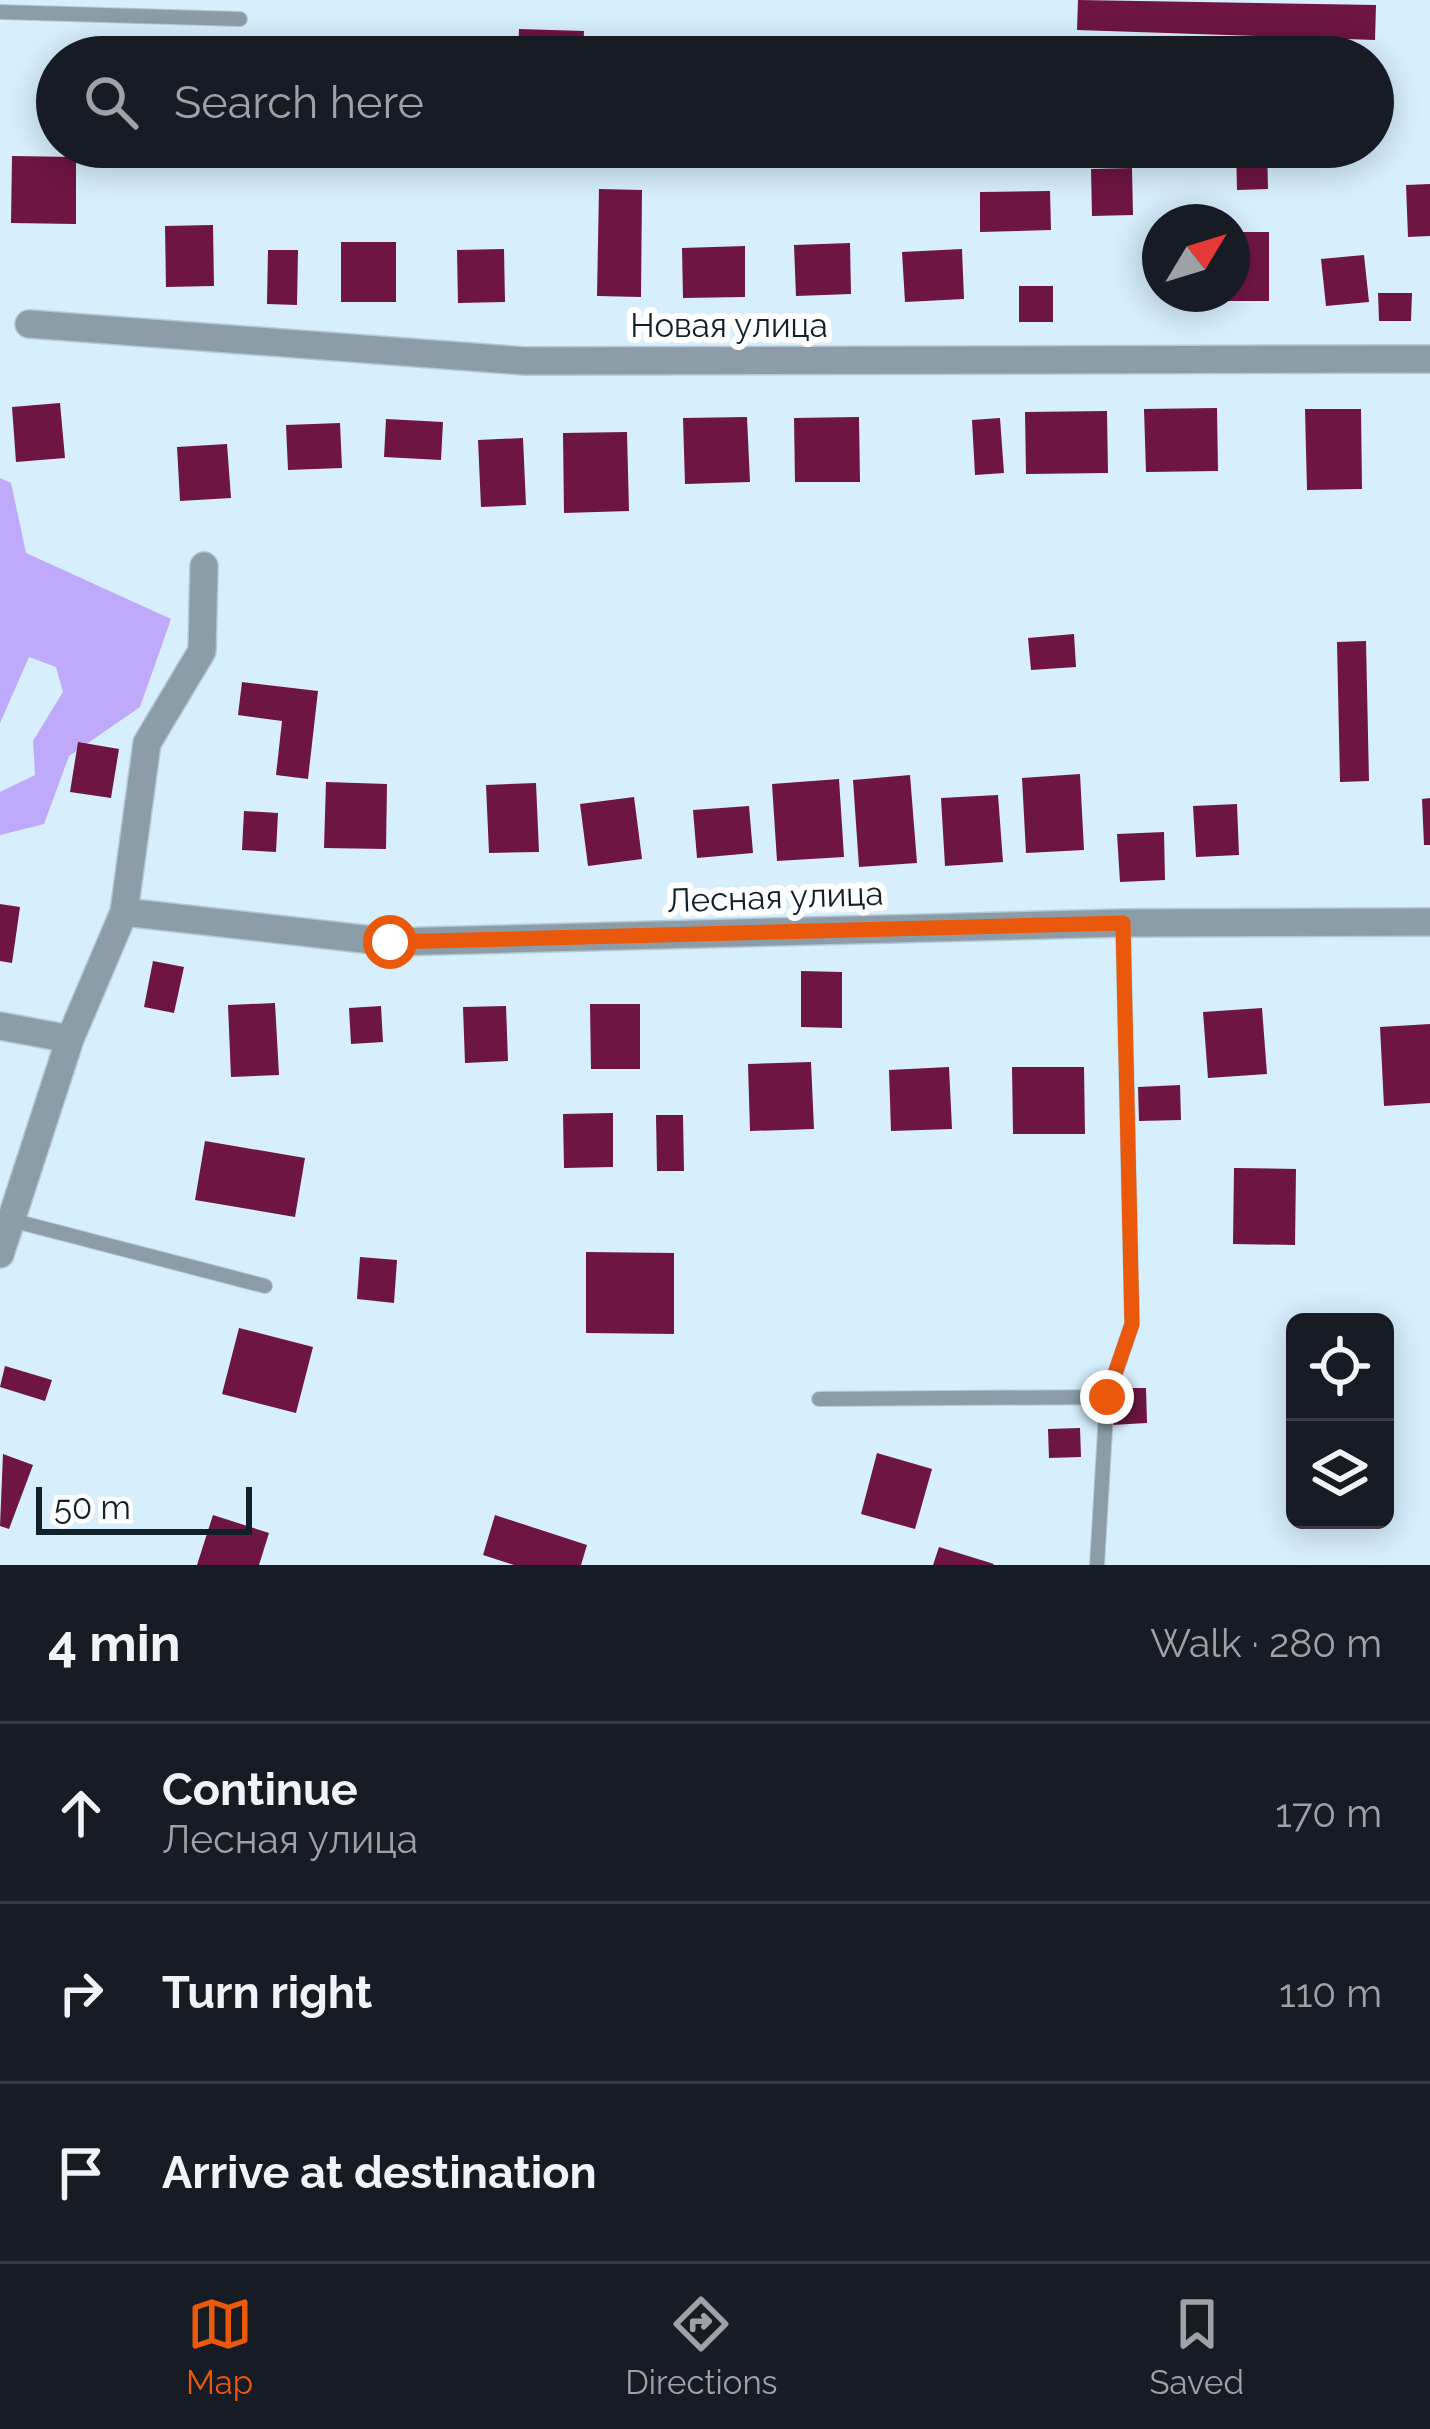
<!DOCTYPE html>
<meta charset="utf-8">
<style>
body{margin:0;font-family:Raleway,sans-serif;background:#20242c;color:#f1f3f6}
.controls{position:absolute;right:36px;bottom:36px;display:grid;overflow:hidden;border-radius:18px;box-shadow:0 6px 30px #0003}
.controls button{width:108px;height:108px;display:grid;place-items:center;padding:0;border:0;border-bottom:3px solid #363941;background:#171b24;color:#f1f3f6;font:60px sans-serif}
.compass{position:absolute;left:1142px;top:204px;width:108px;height:108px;border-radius:50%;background:#171b24;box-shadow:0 6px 30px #0003;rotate:52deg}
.scale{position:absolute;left:36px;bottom:30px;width:216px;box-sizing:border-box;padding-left:12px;border:6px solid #112029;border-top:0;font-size:33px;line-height:42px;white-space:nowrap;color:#112029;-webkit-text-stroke:9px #fff;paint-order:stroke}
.stop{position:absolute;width:36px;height:36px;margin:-27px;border:9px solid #ea580c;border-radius:50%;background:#fff}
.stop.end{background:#ea580c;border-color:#fff;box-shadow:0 3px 12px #0008}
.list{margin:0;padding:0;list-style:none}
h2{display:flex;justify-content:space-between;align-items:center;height:156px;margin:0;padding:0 48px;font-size:51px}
h2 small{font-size:39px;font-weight:400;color:#9ea1a6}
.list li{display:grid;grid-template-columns:78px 1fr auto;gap:36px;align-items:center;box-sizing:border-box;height:180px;padding:0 48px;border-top:3px solid #363941}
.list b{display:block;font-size:45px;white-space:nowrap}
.list p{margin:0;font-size:39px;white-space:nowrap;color:#9ea1a6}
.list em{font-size:39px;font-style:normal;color:#9ea1a6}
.icon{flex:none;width:66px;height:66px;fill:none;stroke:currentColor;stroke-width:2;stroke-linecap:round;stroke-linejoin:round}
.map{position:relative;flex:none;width:1430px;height:1565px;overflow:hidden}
.search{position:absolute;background:#171b24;box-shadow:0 6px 30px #0003;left:36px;right:36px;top:36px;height:132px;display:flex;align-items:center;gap:30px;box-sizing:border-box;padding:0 42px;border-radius:66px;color:#9ea1a6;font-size:45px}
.sheet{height:696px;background:#171b24}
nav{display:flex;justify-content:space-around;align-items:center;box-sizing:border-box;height:168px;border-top:3px solid #363941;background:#171b24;font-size:33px;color:#9ea1a6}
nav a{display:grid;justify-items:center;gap:6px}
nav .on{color:#ea580c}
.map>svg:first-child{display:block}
.green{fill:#bea9fa}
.building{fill:#6e1541}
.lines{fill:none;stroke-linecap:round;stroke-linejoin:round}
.lane-casing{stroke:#b3c9d7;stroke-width:16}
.street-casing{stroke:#b3c9d7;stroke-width:30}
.lane{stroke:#8d9da7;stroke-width:14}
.street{stroke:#8d9da7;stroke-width:27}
.route{stroke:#ea580c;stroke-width:15}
.labels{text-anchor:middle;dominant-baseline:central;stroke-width:12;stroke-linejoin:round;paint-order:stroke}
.street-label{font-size:33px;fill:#112029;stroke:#fff}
</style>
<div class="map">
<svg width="1430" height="1565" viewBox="0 0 1430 1565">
<rect width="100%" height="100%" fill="#d7eefd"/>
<path class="green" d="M0 478 11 483 26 553 171 619 140 707 69 756 44 824 0 835V792L35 775 33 741 63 692 56 667 29 657 0 723Z"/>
<path class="building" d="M1078 0 1376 5 1375 40 1077 30Z
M519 29 584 31 583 57H518Z
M639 51 749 53V57H638Z
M1236 147H1267L1268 189 1237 190Z
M12 156 76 157V224L11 223Z
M1132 168 1133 215 1092 216 1091 169Z
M1430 184V236L1408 237 1406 185Z
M599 189 642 190 641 297 597 296Z
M1050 191 1051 230 980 232V192Z
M213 225 214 286 166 287 165 226Z
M1232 232H1269V301H1207V294H1232Z
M341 242H396V302H341Z
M850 243 851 294 796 296 794 245Z
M745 246V297L683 298 682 248Z
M504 249 505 302 458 303 457 250Z
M962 249 964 299 905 302 902 252Z
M268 250H298L297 305 267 304Z
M1364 255 1369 302 1326 306 1321 259Z
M1019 286H1053V322H1019Z
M1378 293H1412L1411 321H1379Z
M60 403 65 458 16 462 12 407Z
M1217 408 1218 471 1146 472 1144 409Z
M1305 409H1361L1362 489 1307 490Z
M1107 411 1108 473 1026 474 1025 412Z
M747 417 750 482 685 484 683 418Z
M859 417 860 482H795L794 418Z
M1000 418 1004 473 975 475 972 420Z
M386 419 443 422 441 460 384 457Z
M340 423 342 468 288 470 286 425Z
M627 432 629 511 564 513 563 433Z
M523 438 526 505 481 507 478 440Z
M227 444 231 498 180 501 177 447Z
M1074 634 1076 667 1031 670 1028 638Z
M1366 641 1369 781 1340 782 1337 642Z
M242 682 318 691 308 779 276 775 282 721 238 715Z
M78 742 119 749 111 798 70 792Z
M1080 774 1084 850 1026 853 1022 778Z
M910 775 917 863 859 867 853 780Z
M839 779 844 857 777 861 772 784Z
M326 782 387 784 386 849 324 848Z
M536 783 539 852 489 853 486 785Z
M998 795 1003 862 945 866 941 798Z
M634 797 642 859 588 866 580 804Z
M1430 798V845H1424L1422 799Z
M1237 804 1239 855 1196 857 1193 806Z
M749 806 753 853 697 858 693 810Z
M244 811 278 813 276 852 242 850Z
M1164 832 1165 880 1120 882 1117 834Z
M0 904 20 907 12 963 0 961Z
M153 961 184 967 174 1013 144 1007Z
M801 971 842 972V1028L801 1027Z
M275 1003 279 1075 231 1077 228 1005Z
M590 1004H640V1069H591Z
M381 1006 383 1042 351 1044 349 1008Z
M506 1006 508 1061 465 1063 463 1007Z
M1262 1008 1267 1074 1208 1078 1203 1012Z
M1430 1024V1103L1384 1106 1380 1027Z
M811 1062 814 1129 750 1131 748 1064Z
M949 1067 952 1129 891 1131 889 1070Z
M1012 1067H1084L1085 1134H1013Z
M1180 1085 1181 1120 1139 1121 1138 1087Z
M613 1113V1167L564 1168 563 1114Z
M656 1115H683L684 1171H657Z
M205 1141 305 1158 295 1217 195 1200Z
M1234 1168 1296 1169 1295 1245 1233 1244Z
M586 1252 674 1253V1334L586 1333Z
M360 1257 397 1260 394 1303 357 1299Z
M239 1328 313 1347 296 1413 222 1394Z
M5 1366 52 1380 45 1401 0 1387Z
M1112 1388H1146L1147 1423 1112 1425Z
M1080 1428 1081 1457 1049 1458 1048 1429Z
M877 1453 932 1469 915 1529 861 1514Z
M3 1454 33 1465 9 1529 0 1526Z
M213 1515 269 1533 259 1565H197Z
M495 1515 587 1545 581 1565H514L483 1555Z
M939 1547 994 1564 993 1565H933Z"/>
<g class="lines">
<defs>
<path id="lane" d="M0 12 240 19
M11 1220 265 1286
M819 1399 1107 1397
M1097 1565 1107 1397 1132 1324 1123 923"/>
<path id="street" d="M29 324 525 361 1430 359
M124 912 390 942 1123 923 1430 922
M0 1026 70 1039
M0 1254 70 1039 124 912 147 743 202 651 204 566"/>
</defs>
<use href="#lane" class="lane-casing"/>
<use href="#street" class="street-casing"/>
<use href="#lane" class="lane"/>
<use href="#street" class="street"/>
</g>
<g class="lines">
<path class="route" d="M390 942 1123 923 1132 1324 1107 1397"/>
</g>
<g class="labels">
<g class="street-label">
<text x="729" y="325">Новая улица</text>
<text transform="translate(775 897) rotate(-2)">Лесная улица</text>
</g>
</g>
</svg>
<div class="controls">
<button><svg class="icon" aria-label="locate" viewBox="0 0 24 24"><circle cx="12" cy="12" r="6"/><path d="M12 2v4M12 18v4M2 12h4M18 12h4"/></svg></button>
<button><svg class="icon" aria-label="layers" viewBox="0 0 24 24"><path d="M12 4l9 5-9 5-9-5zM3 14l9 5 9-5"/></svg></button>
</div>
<svg class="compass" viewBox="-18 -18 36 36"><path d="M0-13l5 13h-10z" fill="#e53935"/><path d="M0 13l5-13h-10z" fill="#9ea1a6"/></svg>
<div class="scale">50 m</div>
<div class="stop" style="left:390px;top:942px"></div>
<div class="stop end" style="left:1107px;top:1397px"></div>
<div class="search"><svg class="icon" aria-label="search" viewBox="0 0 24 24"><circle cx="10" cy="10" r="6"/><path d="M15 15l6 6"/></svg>Search here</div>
</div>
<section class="sheet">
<h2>4 min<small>Walk · 280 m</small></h2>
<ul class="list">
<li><svg class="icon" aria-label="ahead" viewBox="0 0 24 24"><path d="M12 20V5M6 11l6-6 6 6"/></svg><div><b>Continue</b><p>Лесная улица</p></div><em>170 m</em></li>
<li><svg class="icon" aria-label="right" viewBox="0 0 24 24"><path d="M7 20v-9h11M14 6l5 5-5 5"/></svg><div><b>Turn right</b></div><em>110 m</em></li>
<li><svg class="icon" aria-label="arrive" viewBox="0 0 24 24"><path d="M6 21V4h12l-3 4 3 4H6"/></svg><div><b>Arrive at destination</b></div></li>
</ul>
</section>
<nav>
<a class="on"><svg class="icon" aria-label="map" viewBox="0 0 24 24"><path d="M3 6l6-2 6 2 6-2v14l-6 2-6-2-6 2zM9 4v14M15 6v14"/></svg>Map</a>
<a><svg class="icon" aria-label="directions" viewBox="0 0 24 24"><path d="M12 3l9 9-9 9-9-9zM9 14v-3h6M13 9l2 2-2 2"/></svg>Directions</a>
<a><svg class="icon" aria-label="saved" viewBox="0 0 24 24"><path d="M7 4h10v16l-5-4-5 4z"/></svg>Saved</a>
</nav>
